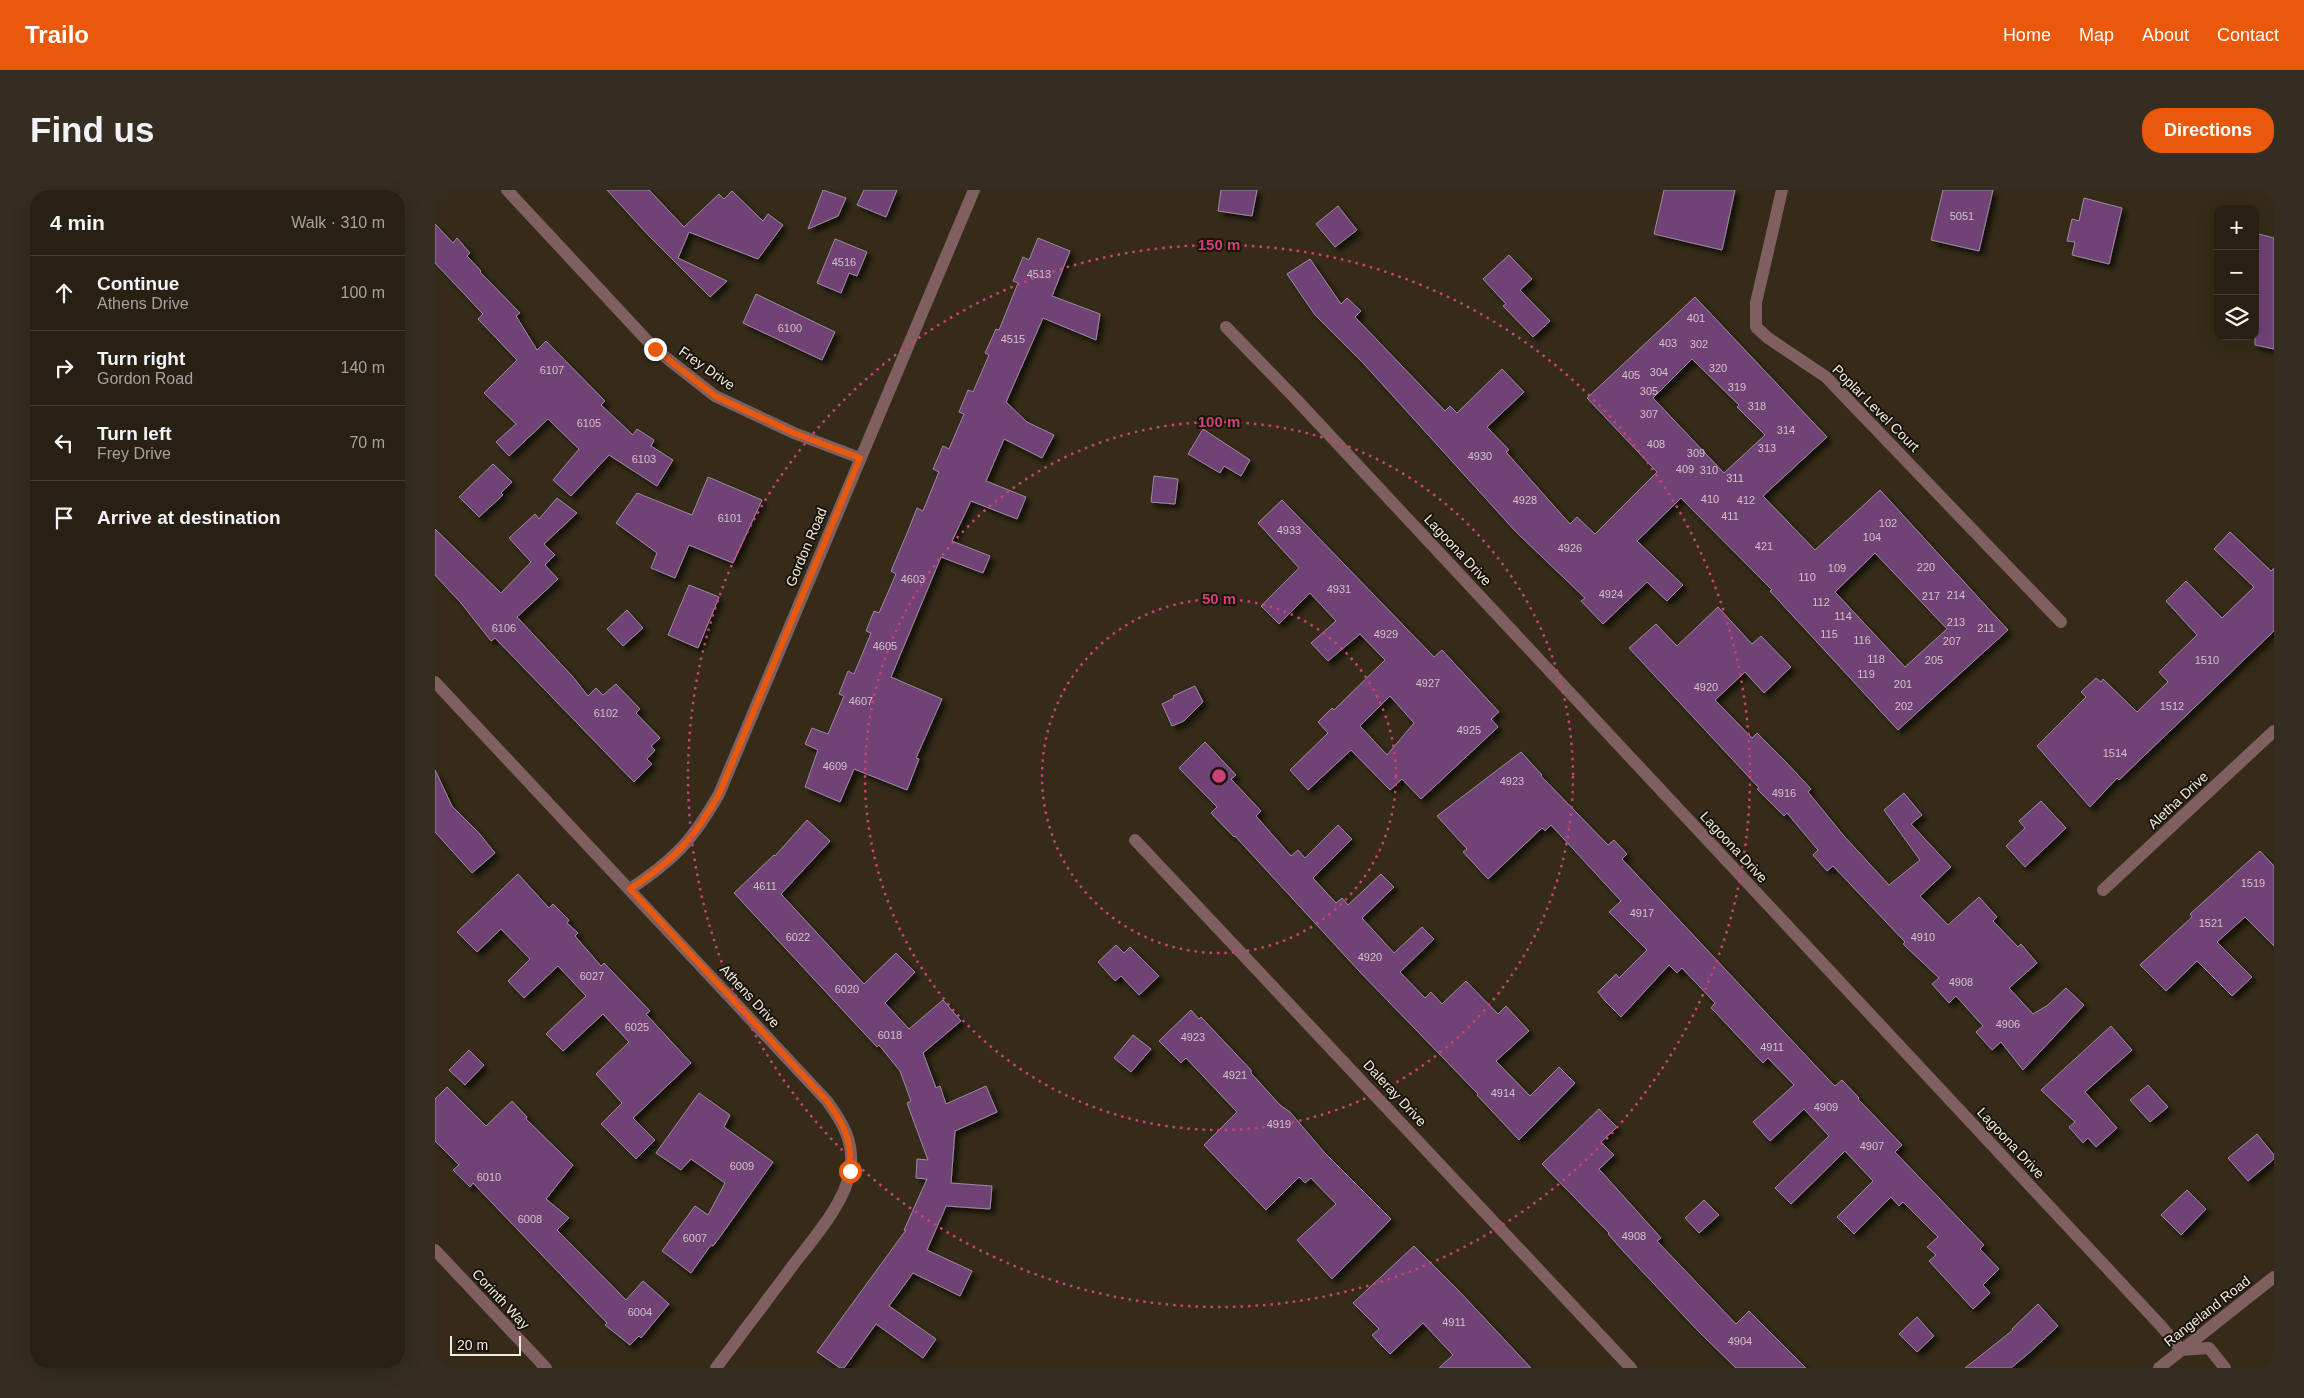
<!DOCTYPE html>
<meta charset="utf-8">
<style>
body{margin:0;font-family:Helvetica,sans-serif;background:#342d20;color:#f1f3f6}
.controls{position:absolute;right:15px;top:15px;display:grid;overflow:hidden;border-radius:10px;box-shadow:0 5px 20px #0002}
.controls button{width:45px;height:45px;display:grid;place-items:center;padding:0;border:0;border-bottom:1px solid #443e32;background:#282012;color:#f1f3f6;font:25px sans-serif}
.scale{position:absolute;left:15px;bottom:12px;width:71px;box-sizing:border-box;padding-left:5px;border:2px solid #f2ebe0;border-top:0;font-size:14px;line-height:18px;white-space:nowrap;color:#f2ebe0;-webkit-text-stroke:4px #19140c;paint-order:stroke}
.stop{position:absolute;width:15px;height:15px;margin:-11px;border:4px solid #ea580c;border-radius:50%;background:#fff}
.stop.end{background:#ea580c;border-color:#fff;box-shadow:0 1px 5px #0008}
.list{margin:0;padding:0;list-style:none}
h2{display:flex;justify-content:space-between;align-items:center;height:65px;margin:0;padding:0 20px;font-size:21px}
h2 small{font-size:16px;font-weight:400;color:#a5a39f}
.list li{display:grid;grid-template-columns:32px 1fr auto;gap:15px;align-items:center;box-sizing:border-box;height:75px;padding:0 20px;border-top:1px solid #443e32}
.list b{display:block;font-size:19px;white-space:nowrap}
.list p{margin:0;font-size:16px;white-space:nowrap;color:#a5a39f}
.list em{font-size:16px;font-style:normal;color:#a5a39f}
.icon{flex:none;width:28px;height:28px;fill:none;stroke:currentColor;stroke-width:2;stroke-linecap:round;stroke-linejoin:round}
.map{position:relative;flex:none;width:1839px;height:1178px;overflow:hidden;border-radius:20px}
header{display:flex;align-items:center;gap:30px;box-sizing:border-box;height:70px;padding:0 25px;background:#ea580c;color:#fff}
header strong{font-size:24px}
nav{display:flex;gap:28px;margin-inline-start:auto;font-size:18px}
.intro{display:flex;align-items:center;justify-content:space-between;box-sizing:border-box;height:120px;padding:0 30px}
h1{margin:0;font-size:35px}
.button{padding:12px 22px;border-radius:20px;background:#ea580c;color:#fff;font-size:18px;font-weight:700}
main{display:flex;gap:30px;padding:0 30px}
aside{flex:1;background:#282012;border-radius:20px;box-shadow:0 5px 20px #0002}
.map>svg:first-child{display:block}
.building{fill:#6f4376;stroke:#9b8a9e;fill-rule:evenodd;filter:url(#shadow)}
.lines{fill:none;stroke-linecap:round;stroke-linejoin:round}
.street{stroke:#805f60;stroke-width:12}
.route{stroke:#ea580c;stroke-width:6}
.ring{fill:none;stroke:#cc4276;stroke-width:2.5;stroke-dasharray:2.5 5}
.labels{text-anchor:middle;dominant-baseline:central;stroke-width:4;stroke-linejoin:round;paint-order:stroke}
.number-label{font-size:11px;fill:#d1c1c6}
.street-label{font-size:14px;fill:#f2ebe0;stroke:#19140c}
.centre{fill:#cc4276;stroke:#19140c;stroke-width:2.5}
.ring-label{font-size:15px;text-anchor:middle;font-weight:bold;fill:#cc4276;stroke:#19140c;stroke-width:4;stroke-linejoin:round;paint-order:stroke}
</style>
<header>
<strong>Trailo</strong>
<nav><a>Home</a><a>Map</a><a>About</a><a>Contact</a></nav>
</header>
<div class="intro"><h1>Find us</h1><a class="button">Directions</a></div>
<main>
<aside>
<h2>4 min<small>Walk · 310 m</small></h2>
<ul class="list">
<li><svg class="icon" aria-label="ahead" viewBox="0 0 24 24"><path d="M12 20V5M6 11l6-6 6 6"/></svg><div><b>Continue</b><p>Athens Drive</p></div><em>100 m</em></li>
<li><svg class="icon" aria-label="right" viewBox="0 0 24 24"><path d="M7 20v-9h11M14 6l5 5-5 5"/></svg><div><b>Turn right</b><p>Gordon Road</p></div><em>140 m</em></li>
<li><svg class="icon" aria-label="left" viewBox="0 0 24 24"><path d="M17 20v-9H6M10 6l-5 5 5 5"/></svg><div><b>Turn left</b><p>Frey Drive</p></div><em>70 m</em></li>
<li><svg class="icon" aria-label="arrive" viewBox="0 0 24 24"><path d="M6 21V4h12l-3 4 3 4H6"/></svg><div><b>Arrive at destination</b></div></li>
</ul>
</aside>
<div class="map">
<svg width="1839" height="1178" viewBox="0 0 1839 1178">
<defs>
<filter id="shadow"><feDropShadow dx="4.5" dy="4.5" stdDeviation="2.5" flood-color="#0009"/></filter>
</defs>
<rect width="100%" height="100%" fill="#352b18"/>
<path class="building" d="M172 0H214L249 37 284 4 289 9 297 1 328 31 333 24 348 35 323 69 254 42 243 68 292 91 275 107 214 46Z
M388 0 411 8 403 26 373 39Z
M429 0H462L451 27 422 15Z
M786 0H822L817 26 783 21Z
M1229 0H1300L1287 60 1219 44Z
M1508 0H1558L1544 61 1496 50Z
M1649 8 1687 18 1674 74 1637 65 1640 52 1632 51 1637 29 1644 31Z
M903 16 922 40 900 57 881 34Z
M0 34 18 53 22 48 35 63 32 66 46 81 45 82 85 123 81 126 102 160 111 151 170 211 166 215 198 245 202 239 219 250 216 256 238 270 222 296 174 265 136 306 118 290 144 259 113 229 74 266 61 252 81 234 49 203 82 170 43 129 48 124 0 73Z
M1820 43 1839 48V159L1820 155Z
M603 48 635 61 617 106 665 124 661 150 608 128 571 212 592 232 619 245 607 268 569 249 551 291 591 307 582 329 536 311 517 351 555 366 548 383 506 367 456 487 507 509 481 568 484 569 472 600 419 579 405 612 370 597 383 560 370 554 377 538 393 544 409 506 404 504 413 481 419 484 436 443 431 441 439 421 444 423 461 384 456 381 473 341 482 318 488 321 503 284 504 282 498 279 508 256 514 259 529 224 524 222 533 200 538 202 554 165 550 163 561 139 564 140 583 93 578 91 588 67 594 70Z
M400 49 432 62 422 86 414 83 406 103 382 93Z
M1074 65 1097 89 1085 100 1115 131 1098 147 1068 116 1071 114 1048 89Z
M875 69 906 114 912 108 926 121 920 127 1010 221 1015 216 1022 223 1067 179 1089 202 1052 237 1074 260 1071 262 1135 334 1142 327 1160 344 1222 282 1152 208 1260 107 1392 247 1328 306 1380 360 1445 300 1573 440 1463 540 1335 401 1337 400 1246 308 1202 351 1248 395 1232 411 1212 392 1168 434 1146 411 1150 408 1081 342 929 174 880 125 852 84ZM1257 169 1304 215 1302 217 1330 245 1289 283 1218 208ZM1440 363 1512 439 1470 477 1400 402Z
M321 104 400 142 387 170 308 133Z
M768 239 815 270 806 286 789 276 785 283 753 264Z
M58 274 77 292 66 303 68 305 44 327 24 307Z
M719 286 743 289 740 314 716 312Z
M273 287 327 310 298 373 254 355 240 388 216 378 222 363 181 333 202 303 257 325Z
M122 308 142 323 109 354 120 365 110 375 123 389 82 427 138 487 153 506 161 498 168 505 181 494 205 519 201 523 225 548 216 556 220 560 212 569 217 574 199 592 60 448 56 451 26 413 0 385V339L66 403 96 372 74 348 100 324 104 329Z
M847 310 999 467 1007 460 1064 522 1056 529 1063 537 986 609 967 589 955 600 916 560 873 600 855 580 893 543 883 532 897 518 899 520 950 470 925 444 893 471 876 453 901 431 875 403 844 434 826 416 864 378 823 333ZM955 506 979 533 952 565 925 536Z
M1795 342 1836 381 1839 378V441L1684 590 1682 588 1655 617 1602 556 1651 507 1646 502 1661 488 1666 492 1668 489 1702 522 1733 492 1724 482 1762 445 1731 411 1751 391 1787 428 1819 397 1779 359Z
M254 395 284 407 263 458 233 445Z
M1283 417 1317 454 1326 446 1356 477 1329 503 1310 482 1280 510 1317 548 1322 543 1350 571 1376 599 1373 602 1409 646 1454 695 1485 670 1449 620 1469 603 1487 625 1476 634 1516 677 1485 706 1513 735 1544 707 1562 727 1558 731 1583 757 1586 754 1602 773 1574 798 1598 824 1613 815 1631 798 1649 815 1588 880 1566 852 1557 860 1541 842 1548 836 1521 806 1514 813 1497 794 1504 788 1468 754 1470 752 1398 676 1392 681 1378 665 1383 660 1352 623 1349 626 1322 599 1324 598 1194 458 1221 434 1242 456Z
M192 420 208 438 188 456 172 439Z
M760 496 768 512 749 531 737 536 727 514 739 508 738 506Z
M770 552 801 585 796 589 826 621 821 626 856 666 863 660 870 668 903 635 917 649 878 688 901 713 907 708 913 715 946 684 959 697 927 728 959 763 987 737 999 749 965 782 990 808 996 802 1007 814 1031 791 1063 824 1071 816 1094 841 1061 871 1095 906 1124 877 1140 893 1084 950 1042 905 1043 904 924 781 800 646 799 647 776 623 782 617 744 578Z
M1086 562 1107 585 1106 586 1173 655 1179 650 1192 664 1187 669 1392 888 1400 896 1407 890 1424 908 1423 909 1467 955 1460 962 1549 1055 1545 1059 1564 1079 1548 1095 1555 1103 1538 1119 1494 1071 1501 1065 1492 1057 1503 1047 1468 1012 1464 1016 1456 1007 1419 1044 1402 1027 1438 991 1410 961 1356 1014 1340 998 1394 946 1369 919 1335 951 1318 932 1359 895 1333 868 1328 873 1282 824 1276 818 1280 813 1247 778 1242 783 1234 775 1186 827 1170 811 1163 802 1181 784 1184 788 1212 760 1174 722 1186 711 1116 635 1110 641 1107 638 1053 689 1028 662 1032 659 1002 626Z
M0 580 17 616 44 643 60 663 37 683 0 642Z
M1606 611 1631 638 1590 677 1571 656 1590 638 1584 631Z
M372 630 395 651 346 704 429 794 461 763 480 782 450 813 474 839 508 810 526 831 488 863 501 898 505 896 511 914 551 896 562 922 520 941 516 993 557 996 555 1019 511 1016 492 1060 537 1081 525 1106 478 1083 454 1116 501 1149 488 1168 441 1134 409 1178H405L382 1162 471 1040H469L492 989 481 988 482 969 493 970 472 913 476 911 465 881 444 855 442 857 299 703 339 665 340 666Z
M1825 661 1839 676V756L1810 727 1782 752 1817 787 1797 806 1762 771 1731 801 1705 775 1757 727 1755 724Z
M83 684 114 718 118 714 134 730 132 733 143 743 140 746 166 776 169 773 215 821 211 824 256 873 198 928 220 950 201 969 166 934 187 913 161 884 194 852 168 824 128 861 111 844 151 806 123 776 89 808 73 791 95 769 66 739 42 762 22 742Z
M681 755 689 763 695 757 724 786 704 805 686 786 680 791 663 772Z
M756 820 764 829 766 827 816 880V883L845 915 855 922 889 962 956 1029 897 1089 862 1050 901 1014 876 988 870 993 864 987 831 1020 769 955 802 922 751 868 746 873 724 851Z
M1676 836 1697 860 1650 902 1682 938 1661 957 1653 948 1648 953 1634 937 1640 932 1606 900Z
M698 845 716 859 696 882 679 868Z
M34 860 49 875 30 895 14 880Z
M1713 895 1733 917 1715 932 1695 910Z
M12 897 51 936 77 911 92 927 91 929 138 975 111 1009 134 1028 122 1040 191 1110 208 1091 234 1114 206 1148 204 1146 195 1155 170 1135 172 1133 38 993 35 997 18 980 24 975 0 951V909Z
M264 903 295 925 289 937 338 972 287 1044 278 1056 276 1055 256 1083 227 1061 260 1016 273 1025 290 993 256 969 246 980 221 963Z
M1164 919 1182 937 1166 952 1179 965 1164 979 1226 1048 1222 1051 1301 1134 1314 1121 1371 1178H1301L1264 1142 1189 1062 1173 1044 1174 1043 1107 974Z
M1822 944 1839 965V969L1813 991 1793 968Z
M1752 1000 1771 1019 1746 1045 1726 1025Z
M1269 1010 1284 1025 1264 1043 1250 1028Z
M979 1056 1024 1101 1096 1178H1004L1018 1165 988 1133 955 1164 943 1152 937 1145 944 1139 918 1113Z
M1603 1114 1623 1136 1594 1163 1576 1178H1530L1578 1140 1577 1139Z
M1482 1127 1499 1146 1482 1162 1464 1144Z"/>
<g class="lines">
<path class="street" d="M72 0 220 159 280 206 359 243 425 268
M1347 0 1321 113V137L1333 148 1391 187 1626 432
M791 137 858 206 1727 1137 1746 1160 1774 1158 1790 1178
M0 492 392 911C408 933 420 953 415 981 410 1014 376 1051 356 1078 331 1111 306 1145 281 1178
M700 650 1196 1178
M195 699C240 669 257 651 284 604L539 0
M1668 700 1839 541
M0 1060 111 1178
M1724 1178 1839 1087"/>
</g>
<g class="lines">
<path class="route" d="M220 159 280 206 359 243 425 268 284 604C257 651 240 669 195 699L392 911C410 936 417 950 415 981"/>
</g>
<g class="ring">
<circle cx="784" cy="586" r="177"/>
<circle cx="784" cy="586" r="354"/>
<circle cx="784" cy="586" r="531"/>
</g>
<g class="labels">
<g class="number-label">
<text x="1527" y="26">5051</text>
<text x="409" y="72">4516</text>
<text x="604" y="84">4513</text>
<text x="1261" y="128">401</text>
<text x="355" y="138">6100</text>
<text x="578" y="149">4515</text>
<text x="1233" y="153">403</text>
<text x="1264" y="154">302</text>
<text x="1283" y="178">320</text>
<text x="117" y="180">6107</text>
<text x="1224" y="182">304</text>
<text x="1196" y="185">405</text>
<text x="1302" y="197">319</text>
<text x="1214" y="201">305</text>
<text x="1322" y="216">318</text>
<text x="1214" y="224">307</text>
<text x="154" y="233">6105</text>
<text x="1351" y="240">314</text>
<text x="1221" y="254">408</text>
<text x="1332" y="258">313</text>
<text x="1261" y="263">309</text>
<text x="1045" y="266">4930</text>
<text x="209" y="269">6103</text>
<text x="1250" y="279">409</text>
<text x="1274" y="280">310</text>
<text x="1300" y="288">311</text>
<text x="1275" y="309">410</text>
<text x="1090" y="310">4928</text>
<text x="1311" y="310">412</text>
<text x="1295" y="326">411</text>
<text x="295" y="328">6101</text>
<text x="1453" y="333">102</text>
<text x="854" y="340">4933</text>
<text x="1437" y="347">104</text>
<text x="1329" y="356">421</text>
<text x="1135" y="358">4926</text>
<text x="1491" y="377">220</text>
<text x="1402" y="378">109</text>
<text x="1372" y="387">110</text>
<text x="478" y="389">4603</text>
<text x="904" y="399">4931</text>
<text x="1176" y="404">4924</text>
<text x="1521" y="405">214</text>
<text x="1496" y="406">217</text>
<text x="1386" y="412">112</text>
<text x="1408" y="426">114</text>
<text x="1521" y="432">213</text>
<text x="69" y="438">6106</text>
<text x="1551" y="438">211</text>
<text x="951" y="444">4929</text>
<text x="1394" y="444">115</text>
<text x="1427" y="450">116</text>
<text x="1517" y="451">207</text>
<text x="450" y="456">4605</text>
<text x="1441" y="469">118</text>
<text x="1499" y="470">205</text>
<text x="1772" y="470">1510</text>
<text x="1431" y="484">119</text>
<text x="993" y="493">4927</text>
<text x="1468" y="494">201</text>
<text x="1271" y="497">4920</text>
<text x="426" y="511">4607</text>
<text x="1469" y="516">202</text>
<text x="1737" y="516">1512</text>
<text x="171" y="523">6102</text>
<text x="1034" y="540">4925</text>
<text x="1680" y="563">1514</text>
<text x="400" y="576">4609</text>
<text x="1077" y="591">4923</text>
<text x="1349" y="603">4916</text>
<text x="1818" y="693">1519</text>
<text x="330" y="696">4611</text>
<text x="1207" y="723">4917</text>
<text x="1776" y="733">1521</text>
<text x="363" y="747">6022</text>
<text x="1488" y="747">4910</text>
<text x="935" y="767">4920</text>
<text x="157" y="786">6027</text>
<text x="1526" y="792">4908</text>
<text x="412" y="799">6020</text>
<text x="1573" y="834">4906</text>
<text x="202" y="837">6025</text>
<text x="455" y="845">6018</text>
<text x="758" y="847">4923</text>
<text x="1337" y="857">4911</text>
<text x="800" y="885">4921</text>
<text x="1068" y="903">4914</text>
<text x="1391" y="917">4909</text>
<text x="844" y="934">4919</text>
<text x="1437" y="956">4907</text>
<text x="307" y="976">6009</text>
<text x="54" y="987">6010</text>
<text x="95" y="1029">6008</text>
<text x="1199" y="1046">4908</text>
<text x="260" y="1048">6007</text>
<text x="205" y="1122">6004</text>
<text x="1019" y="1132">4911</text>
<text x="1305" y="1151">4904</text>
</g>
<g class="street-label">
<text transform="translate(272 178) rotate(35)">Frey Drive</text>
<text transform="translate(1441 218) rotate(45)">Poplar Level Court</text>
<text transform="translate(371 357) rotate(-67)">Gordon Road</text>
<text transform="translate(1023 360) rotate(47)">Lagoona Drive</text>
<text transform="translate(1743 610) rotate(-43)">Aletha Drive</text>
<text transform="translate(1299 657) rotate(47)">Lagoona Drive</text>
<text transform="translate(315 806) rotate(47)">Athens Drive</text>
<text transform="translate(960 903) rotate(47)">Daleray Drive</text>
<text transform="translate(1576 953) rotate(47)">Lagoona Drive</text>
<text transform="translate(66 1109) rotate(47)">Corinth Way</text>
<text transform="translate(1772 1121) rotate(-38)">Rangeland Road</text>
</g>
</g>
<circle cx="784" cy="586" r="8" class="centre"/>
<g class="ring-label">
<text x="784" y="60">150 m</text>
<text x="784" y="237">100 m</text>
<text x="784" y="414">50 m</text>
</g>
</svg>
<div class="controls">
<button>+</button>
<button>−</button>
<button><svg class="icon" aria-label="layers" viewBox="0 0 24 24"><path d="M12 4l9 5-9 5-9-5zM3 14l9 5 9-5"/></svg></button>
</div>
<div class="scale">20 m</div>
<div class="stop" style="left:415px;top:981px"></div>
<div class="stop end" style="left:220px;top:159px"></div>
</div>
</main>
